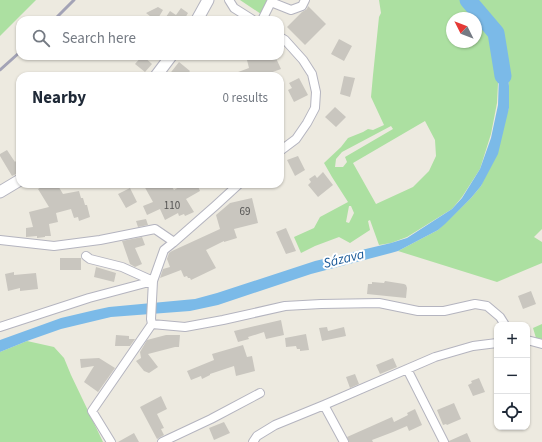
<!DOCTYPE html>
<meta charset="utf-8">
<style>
body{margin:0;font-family:"Source Sans 3",sans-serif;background:#f2f2f3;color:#1f2937}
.controls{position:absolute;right:12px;bottom:12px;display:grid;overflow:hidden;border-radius:8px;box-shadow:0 1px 3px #0004}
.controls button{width:36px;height:36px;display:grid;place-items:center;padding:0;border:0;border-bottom:1px solid #e0e1e3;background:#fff;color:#1f2937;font:20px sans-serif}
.compass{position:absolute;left:446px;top:12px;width:36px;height:36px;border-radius:50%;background:#fff;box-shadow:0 1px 3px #0004;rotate:312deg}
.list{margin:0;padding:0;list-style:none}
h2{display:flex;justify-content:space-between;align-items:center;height:52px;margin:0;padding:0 16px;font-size:17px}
h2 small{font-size:13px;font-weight:400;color:#747a83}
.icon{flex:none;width:22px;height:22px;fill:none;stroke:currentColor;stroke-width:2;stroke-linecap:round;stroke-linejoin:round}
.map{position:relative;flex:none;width:542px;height:442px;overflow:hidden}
.search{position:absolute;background:#fff;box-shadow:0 1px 3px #0004;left:16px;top:16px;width:268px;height:44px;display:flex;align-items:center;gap:10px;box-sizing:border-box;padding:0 14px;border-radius:12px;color:#747a83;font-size:15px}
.panel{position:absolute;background:#fff;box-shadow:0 1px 3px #0004;left:16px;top:72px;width:268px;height:116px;border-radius:12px}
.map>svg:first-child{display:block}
.green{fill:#ace0a1;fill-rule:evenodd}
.water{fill:#7bbae8}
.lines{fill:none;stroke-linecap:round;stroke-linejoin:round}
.river{stroke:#7bbae8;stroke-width:17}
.building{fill:#c9c6bf}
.street-casing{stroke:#b4b4bf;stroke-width:10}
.secondary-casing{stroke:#b4b4bf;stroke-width:13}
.street{stroke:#fff;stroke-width:8}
.secondary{stroke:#fff;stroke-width:11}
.rail{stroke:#a3a3b6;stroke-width:3}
.labels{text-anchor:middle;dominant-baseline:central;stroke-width:4;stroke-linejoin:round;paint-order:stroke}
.number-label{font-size:11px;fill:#545352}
.water-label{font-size:14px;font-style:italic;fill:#165797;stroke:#fff}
</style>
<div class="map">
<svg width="542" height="442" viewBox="0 0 542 442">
<rect width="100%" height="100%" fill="#edeae0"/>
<path class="green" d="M0 0H36L0 36Z
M240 0H267L261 14Z
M379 0H465L478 11 494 30 500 45 497 103 491 134 480 169 462 197 452 209 407 237 391 243 379 245 370 220 368 221 370 230 350 243 339 237 315 246 301 253 294 237 314 228 320 217 348 202 332 177 324 163 341 147 348 138 363 132 368 129 373 130 384 125 371 97 373 75 379 17 381 13ZM452 18H476V42H452ZM425 121 435 140 436 156 429 171 413 187 376 204 353 163ZM391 126 393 129 345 157 347 162 343 167H335L336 159 342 152ZM349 206H351L354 213 349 223 346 222Z
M475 0H542V229L534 237 542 242V263L497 282 398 251 438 230 471 198 481 186 509 108V86L504 38 500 28Z
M542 324V339L536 338 533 328Z
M27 341 54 347 64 358 71 375 103 442H0V352Z"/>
<path class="water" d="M465 0H475L500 28 504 38 509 86V108L498 154 481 186 471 198 445 224 438 230 398 251 391 253 311 274 218 305 190 311 111 317 61 329 27 341 0 352V340L61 318 95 310 109 307 195 299 217 293 315 261 391 243 407 238 452 209 462 198 480 169 491 138 498 105 500 45 494 30 478 11Z"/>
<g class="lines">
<path class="river" d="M468 0 496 33 503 76"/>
</g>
<path class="building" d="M308 6 326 24 305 45 287 27 302 12 307 9Z
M158 7 163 10 157 20H155L146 13Z
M181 8 188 13 184 20H164L170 11 176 15Z
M339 39 352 46 344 61 331 54Z
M142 56H143L152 64 145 72 135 64Z
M261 56H275L281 69 270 73 271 76H230V75L249 68 247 60Z
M179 62 190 71 186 76H168Z
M344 76 355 78 350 97 340 94Z
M299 78 308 95 294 102 288 90 292 88 289 83Z
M335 107 346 117 336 127 325 117Z
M7 150 15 162 16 161 17 162 20 160V172L12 176 0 156V154Z
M298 156 305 170 295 176 287 160Z
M323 172 333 185 318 197 308 185 311 182 309 179 315 175 317 178Z
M47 184H57L63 194 79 191 81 198H83L85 205H87L90 217 79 221 78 217 74 218 71 209 56 213 58 222 49 224 51 236H45V237L37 238V236L26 237V228L33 227 29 212 49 207 38 189Z
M143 184H170L174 190 184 184H197L200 191 186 199 194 212 185 216 184 214 179 216 178 213 165 220 160 209 147 215 143 206 153 202Z
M130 188 137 202 126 208 118 194Z
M252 198 258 223 234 229 237 238 224 242V241L206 250 216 268 191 280 190 278H188L187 276 184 277 181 270 160 278 163 269 170 267 167 259 169 253 172 251 220 229 216 215 230 203Z
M146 219 148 225 138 227 136 221Z
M286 228 296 251 286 254 276 232Z
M142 237 145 245 135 248 142 264 135 267 130 264 122 241Z
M60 258H81V270H60Z
M96 267 116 273 114 282 94 277Z
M14 272V275L36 273 38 289 20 291V288L8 291 5 274Z
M385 281 404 284 406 285 407 288 406 298 367 294 368 284H372V282L384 283Z
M531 291 536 304 523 309 518 296Z
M281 320 284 335 266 339 264 332 248 337 249 339 238 342 234 331Z
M327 327 328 331 344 327 346 336 322 341 319 328Z
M306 334 309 350 300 351V349H297L296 346 286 347 285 338Z
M116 335 129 336V339H135L130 346H115Z
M166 335H180L179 347H175L148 354 158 367 149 373 144 371 136 361 141 358 140 352 147 340Z
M243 345 247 357 252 356 255 371 236 376 234 366 210 374V375L202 379 201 376 191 380 187 371 214 360 212 354Z
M99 358 115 368 98 392 84 382 94 366 81 368 80 359Z
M393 358 397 367 380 374 376 365Z
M355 374 359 384 350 388 346 377Z
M479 378 485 392 473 396 468 385 472 383 471 381Z
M161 396 167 409 157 414 164 428 161 429 164 435 157 439 140 407Z
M454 403 461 419 447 425 446 424 443 425 437 410Z
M415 409 422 425 409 431 407 426 393 432 372 440 373 442H349L347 437 392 417 394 422 408 415 407 413Z
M224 422 230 433 214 440 209 428Z
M134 433 139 442H118Z
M467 433 471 442H449V441Z"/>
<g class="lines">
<defs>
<path id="street" d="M229 0 234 8 253 20
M271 2 291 10 302 6 305 0
M262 20 272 0
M280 37 285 40 303 60 312 74 316 92 315 108 307 123 296 139 280 151
M239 184 215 206 174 242 164 250 153 281 151 319 152 324 185 327 223 320 285 306 321 304 379 303 418 311H444L475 304 487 306 500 317 505 325
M0 240 54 246 100 240 155 229 174 242
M86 256 90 259 122 267 153 281
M0 327 89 298 153 281
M527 340 542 344
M407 369 444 442
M324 405 344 442
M111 442 92 411 152 324
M162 442 211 419 260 393
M253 442 257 436 275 425 324 405 435 357 473 346 497 343"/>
<path id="secondary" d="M197 20 208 0
M156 76 171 56
M0 192 20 180"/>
</defs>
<use href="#street" class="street-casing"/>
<use href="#secondary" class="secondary-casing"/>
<use href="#street" class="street"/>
<use href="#secondary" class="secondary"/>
<path class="rail" d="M54 20 74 0
M0 70 20 52"/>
</g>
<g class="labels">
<g class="number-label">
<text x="172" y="205">110</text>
<text x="245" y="211">69</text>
</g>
<g class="water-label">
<text transform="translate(344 259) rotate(-14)">Sázava</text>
</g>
</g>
</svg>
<div class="controls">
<button>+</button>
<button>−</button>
<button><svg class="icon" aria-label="locate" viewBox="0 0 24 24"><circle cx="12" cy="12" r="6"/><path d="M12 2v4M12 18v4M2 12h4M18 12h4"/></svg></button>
</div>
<svg class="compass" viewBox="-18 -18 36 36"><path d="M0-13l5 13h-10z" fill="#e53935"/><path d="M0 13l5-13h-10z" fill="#747a83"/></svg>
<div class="search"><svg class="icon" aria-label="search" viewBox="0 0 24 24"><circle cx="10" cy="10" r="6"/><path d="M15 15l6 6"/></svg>Search here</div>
<section class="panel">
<h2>Nearby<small>0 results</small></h2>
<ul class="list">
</ul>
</section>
</div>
